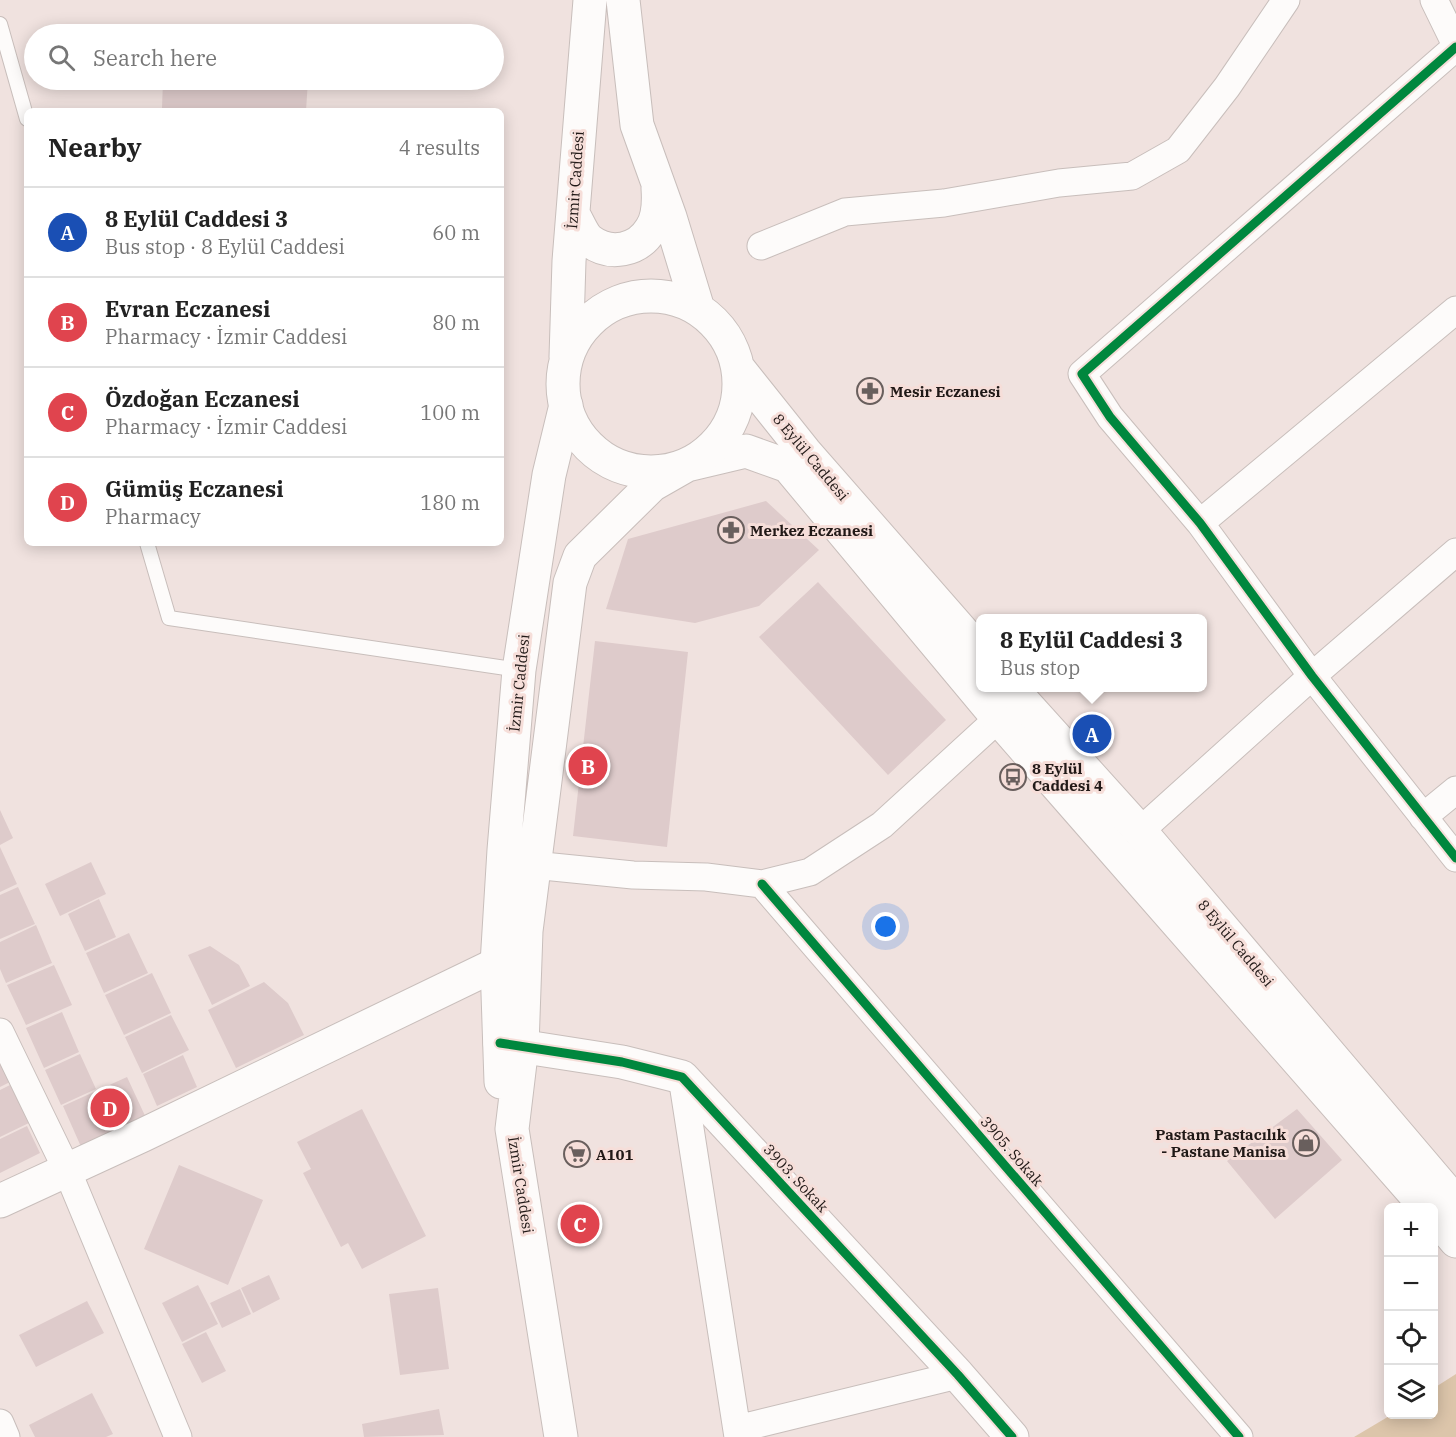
<!DOCTYPE html>
<meta charset="utf-8">
<style>
body{margin:0;font-family:"IBM Plex Serif",serif;background:#f2f2f2;color:#222}
.controls{position:absolute;right:18px;bottom:18px;display:grid;overflow:hidden;border-radius:9px;box-shadow:0 3px 15px #0003}
.controls button{width:54px;height:54px;display:grid;place-items:center;padding:0;border:0;border-bottom:2px solid #e0e0e0;background:#fff;color:#222;font:30px sans-serif}
.you{position:absolute;left:886px;top:927px;width:21px;height:21px;margin:-15px;border:4px solid #fff;border-radius:50%;background:#1a73e8;box-shadow:0 0 0 9px #1a73e833}
.badge{display:grid;place-items:center;width:39px;height:39px;border-radius:50%;background:#7c3aed;color:#fff;font-size:20px;font-weight:700}
.pin{position:absolute;translate:-50% -50%;border:3px solid #fff;box-shadow:0 2px 6px #0006}
.popup{position:absolute;left:976px;top:614px;width:231px;height:78px;box-sizing:border-box;display:grid;place-content:center;border-radius:9px;background:#fff;filter:drop-shadow(0 2px 4px #0005);font-size:20px;white-space:nowrap;color:#767676}
.popup b{font-size:22px;color:#222}
.popup::after{content:'';position:absolute;left:50%;top:100%;margin-left:-12px;border:12px solid transparent;border-top-color:#fff}
.list{margin:0;padding:0;list-style:none}
h2{display:flex;justify-content:space-between;align-items:center;height:78px;margin:0;padding:0 24px;font-size:26px}
h2 small{font-size:20px;font-weight:400;color:#767676}
.list li{display:grid;grid-template-columns:39px 1fr auto;gap:18px;align-items:center;box-sizing:border-box;height:90px;padding:0 24px;border-top:2px solid #e0e0e0}
.list b{display:block;font-size:22px;white-space:nowrap}
.list p{margin:0;font-size:20px;white-space:nowrap;color:#767676}
.list em{font-size:20px;font-style:normal;color:#767676}
.icon{flex:none;width:33px;height:33px;fill:none;stroke:currentColor;stroke-width:2;stroke-linecap:round;stroke-linejoin:round}
.map{position:relative;flex:none;width:1456px;height:1437px;overflow:hidden}
.search{position:absolute;background:#fff;box-shadow:0 3px 15px #0003;left:24px;top:24px;width:480px;height:66px;display:flex;align-items:center;gap:15px;box-sizing:border-box;padding:0 21px;border-radius:33px;color:#767676;font-size:22px}
.panel{position:absolute;background:#fff;box-shadow:0 3px 15px #0003;left:24px;top:108px;width:480px;height:438px;border-radius:9px}
.map>svg:first-child{display:block}
.green{fill:#dcc5aa}
.building{fill:#decbcb}
.lines{fill:none;stroke-linecap:round;stroke-linejoin:round}
.service-casing{stroke:#c8bebb;stroke-width:16}
.minor-casing{stroke:#c8bebb;stroke-width:29}
.tertiary-casing{stroke:#c8bebb;stroke-width:35}
.secondary-casing{stroke:#c8bebb;stroke-width:35}
.primary-casing{stroke:#c8bebb;stroke-width:35}
.service{stroke:#fdfbfa;stroke-width:14}
.minor{stroke:#fdfbfa;stroke-width:27}
.tertiary{stroke:#fdfbfa;stroke-width:33}
.secondary{stroke:#fdfbfa;stroke-width:33}
.primary{stroke:#fdfbfa;stroke-width:33}
.cycleway-casing{stroke:#f6ded9;stroke-width:13}
.cycleway{stroke:#00873e;stroke-width:9}
.labels{text-anchor:middle;dominant-baseline:central;stroke-width:6;stroke-linejoin:round;paint-order:stroke}
.street-label{font-size:15px;fill:#211917;stroke:#f6ded9}
.poi-label{font-size:15px;font-weight:bold;fill:#211917;stroke:#f6ded9;text-anchor:start}
</style>
<div class="map">
<svg width="1456" height="1437" viewBox="0 0 1456 1437">
<rect width="100%" height="100%" fill="#f0e2df"/>
<path class="green" d="M1456 1374V1437H1354L1391 1415 1434 1414V1388Z"/>
<path class="building" d="M163 80H308L306 111H181V109L162 108Z
M766 501 819 550 759 606 695 623 606 609 628 539Z
M818 582 946 720 888 775 759 637Z
M595 641 688 652 667 847 573 836Z
M0 810 13 838 0 845Z
M0 847 17 884 0 892Z
M91 862 106 894 60 916 45 884Z
M18 887 35 924 0 939V895Z
M99 899 116 937 85 951 68 914Z
M36 925 52 963 6 983 0 969V942Z
M129 933 148 973 104 993 86 953Z
M210 946 239 965 250 986 212 1005 188 955Z
M54 965 72 1005 26 1025 7 985Z
M152 973 171 1013 124 1035 105 995Z
M264 982 288 1003 304 1035 236 1068 208 1010Z
M62 1012 79 1052 44 1068 26 1028Z
M171 1015 189 1050 142 1073 125 1037Z
M0 1054 14 1080 0 1087Z
M80 1054 96 1089 61 1105 45 1070Z
M183 1055 197 1087 157 1106 143 1074Z
M127 1077 147 1120 82 1149 63 1106Z
M14 1083 33 1121 0 1137V1090Z
M362 1109 426 1236 362 1269 348 1243 341 1247 303 1173 311 1169 297 1142Z
M1297 1109 1342 1160 1275 1219 1227 1161Z
M27 1126 40 1153 0 1173V1139Z
M179 1165 263 1200 228 1285 144 1249Z
M269 1275 280 1299 253 1313 241 1288Z
M198 1285 218 1324 182 1342 162 1303Z
M438 1288 449 1369 400 1375 389 1294Z
M240 1289 251 1314 222 1328 210 1303Z
M87 1301 104 1333 36 1367 19 1335Z
M206 1332 226 1371 202 1383 182 1344Z
M92 1393 113 1434 106 1437H35L29 1425Z
M439 1409 444 1435 364 1437 362 1424Z"/>
<g class="lines">
<defs>
<path id="service" d="M0 24 27 119
M147 543 169 618 519 670"/>
<path id="minor" d="M1434 0 1456 45
M1456 47 1082 374 1110 417 1200 523 1312 676 1456 858
M761 246 845 212 944 203 1059 183 1132 176 1178 150 1227 87 1286 0
M1200 523 1456 310
M1423 817 1456 790
M1140 831 1312 676 1456 552
M533 865 633 875 706 877 762 884 810 872 882 825 1012 706
M762 884 1239 1437
M0 1032 67 1170 178 1437
M682 1077 738 1437
M0 1423 6 1437
M737 1429 958 1375"/>
<path id="tertiary" d="M500 1043 622 1062 682 1077 958 1375 1012 1437
M0 1201 143 1135 497 964"/>
<path id="secondary" d="M501 1082 497 964 504 850 519 670 549 475 566 405
M1434 1215 1456 1241
M561 1437 512 1129 522 1046 526 931 570 583 580 556 652 485 687 465 746 451 788 466 998 718 1427 1208"/>
<path id="primary" d="M623 0 637 125 670 217 698 309
M573 214C578 222 583 236 590 241 610 256 638 251 651 229 659 217 659 202 658 188
M563 384a88 88 0 1 1 176 0a88 88 0 1 1-176 0Z
M566 357 569 261 590 0
M738 368 805 452 981 653
M1011 688 1140 831 1456 1203"/>
</defs>
<use href="#service" class="service-casing"/>
<use href="#minor" class="minor-casing"/>
<use href="#tertiary" class="tertiary-casing"/>
<use href="#secondary" class="secondary-casing"/>
<use href="#primary" class="primary-casing"/>
<use href="#service" class="service"/>
<use href="#minor" class="minor"/>
<use href="#tertiary" class="tertiary"/>
<use href="#secondary" class="secondary"/>
<use href="#primary" class="primary"/>
<defs>
<path id="cycleway" d="M1456 47 1082 374 1110 417 1200 523 1312 676 1456 858
M762 884 1239 1437
M500 1043 622 1062 682 1077 958 1375 1012 1437"/>
</defs>
<use href="#cycleway" class="cycleway-casing"/>
<use href="#cycleway" class="cycleway"/>
</g>
<defs>
<symbol id="pharmacy-ring" viewBox="-11 -11 22 22"><circle r="9.5" fill="#f6ded9" stroke="#695f5d" stroke-width="1.5"/><path d="M-2-6h4v4h4v4h-4v4h-4v-4h-4v-4h4Z" fill="#695f5d"/></symbol>
<symbol id="bus-ring" viewBox="-11 -11 22 22"><circle r="9.5" fill="#f6ded9" stroke="#695f5d" stroke-width="1.5"/><path d="M-5-6H5V4H4V6H2V4H-2V6H-4V4H-5ZM-3.5-4V0h7V-4ZM-3.5 1.2v1.5H-2V1.2ZM2 1.2v1.5H3.5V1.2Z" fill="#695f5d"/></symbol>
<symbol id="shop-ring" viewBox="-11 -11 22 22"><circle r="9.5" fill="#f6ded9" stroke="#695f5d" stroke-width="1.5"/><path d="M-5-2.5h2.3a2.7 3.5 0 0 1 5.4 0H5L5.5 6h-11ZM-1.5-2.5h3a1.5 2.3 0 0 0-3 0Z" fill="#695f5d"/></symbol>
<symbol id="supermarket-ring" viewBox="-11 -11 22 22"><circle r="9.5" fill="#f6ded9" stroke="#695f5d" stroke-width="1.5"/><path d="M-6-5.5h2.5l.6 2H6L4.5 2H-2.5L-4.4-4H-6ZM-1.5 3.2a1.3 1.3 0 1 0 .1 0ZM3 3.2a1.3 1.3 0 1 0 .1 0Z" fill="#695f5d"/></symbol>
</defs>
<g fill-rule="evenodd">
<use href="#pharmacy-ring" x="855" y="376" width="30" height="30"/>
<use href="#pharmacy-ring" x="716" y="515" width="30" height="30"/>
<use href="#bus-ring" x="998" y="762" width="30" height="30"/>
<use href="#shop-ring" x="1291" y="1128" width="30" height="30"/>
<use href="#supermarket-ring" x="562" y="1139" width="30" height="30"/>
</g>
<g class="labels">
<g class="street-label">
<text transform="translate(575 180) rotate(-86)">İzmir Caddesi</text>
<text transform="translate(811 457) rotate(50)">8 Eylül Caddesi</text>
<text transform="translate(519 683) rotate(-84)">İzmir Caddesi</text>
<text transform="translate(1236 943) rotate(50)">8 Eylül Caddesi</text>
<text transform="translate(1012 1151) rotate(49)">3905. Sokak</text>
<text transform="translate(796 1178) rotate(47)">3903. Sokak</text>
<text transform="translate(521 1185) rotate(81)">İzmir Caddesi</text>
</g>
<g class="poi-label">
<text x="890" y="391">Mesir Eczanesi</text>
<text x="750" y="530">Merkez Eczanesi</text>
<text x="1032" y="768">8 Eylül<tspan x="1032" dy="17">Caddesi 4</tspan></text>
<text x="1286" y="1134" text-anchor="end">Pastam Pastacılık<tspan x="1286" dy="17">- Pastane Manisa</tspan></text>
<text x="596" y="1154">A101</text>
</g>
</g>
</svg>
<div class="controls">
<button>+</button>
<button>−</button>
<button><svg class="icon" aria-label="locate" viewBox="0 0 24 24"><circle cx="12" cy="12" r="6"/><path d="M12 2v4M12 18v4M2 12h4M18 12h4"/></svg></button>
<button><svg class="icon" aria-label="layers" viewBox="0 0 24 24"><path d="M12 4l9 5-9 5-9-5zM3 14l9 5 9-5"/></svg></button>
</div>
<div class="you"></div>
<div class="pin badge" style="left:1092px;top:734px;background:#1a4fb4">A</div>
<div class="popup"><b>8 Eylül Caddesi 3</b>Bus stop</div>
<div class="pin badge" style="left:588px;top:766px;background:#e0444e">B</div>
<div class="pin badge" style="left:580px;top:1224px;background:#e0444e">C</div>
<div class="pin badge" style="left:110px;top:1108px;background:#e0444e">D</div>
<div class="search"><svg class="icon" aria-label="search" viewBox="0 0 24 24"><circle cx="10" cy="10" r="6"/><path d="M15 15l6 6"/></svg>Search here</div>
<section class="panel">
<h2>Nearby<small>4 results</small></h2>
<ul class="list">
<li><span class="badge" style="background:#1a4fb4">A</span><div><b>8 Eylül Caddesi 3</b><p>Bus stop · 8 Eylül Caddesi</p></div><em>60 m</em></li>
<li><span class="badge" style="background:#e0444e">B</span><div><b>Evran Eczanesi</b><p>Pharmacy · İzmir Caddesi</p></div><em>80 m</em></li>
<li><span class="badge" style="background:#e0444e">C</span><div><b>Özdoğan Eczanesi</b><p>Pharmacy · İzmir Caddesi</p></div><em>100 m</em></li>
<li><span class="badge" style="background:#e0444e">D</span><div><b>Gümüş Eczanesi</b><p>Pharmacy</p></div><em>180 m</em></li>
</ul>
</section>
</div>
